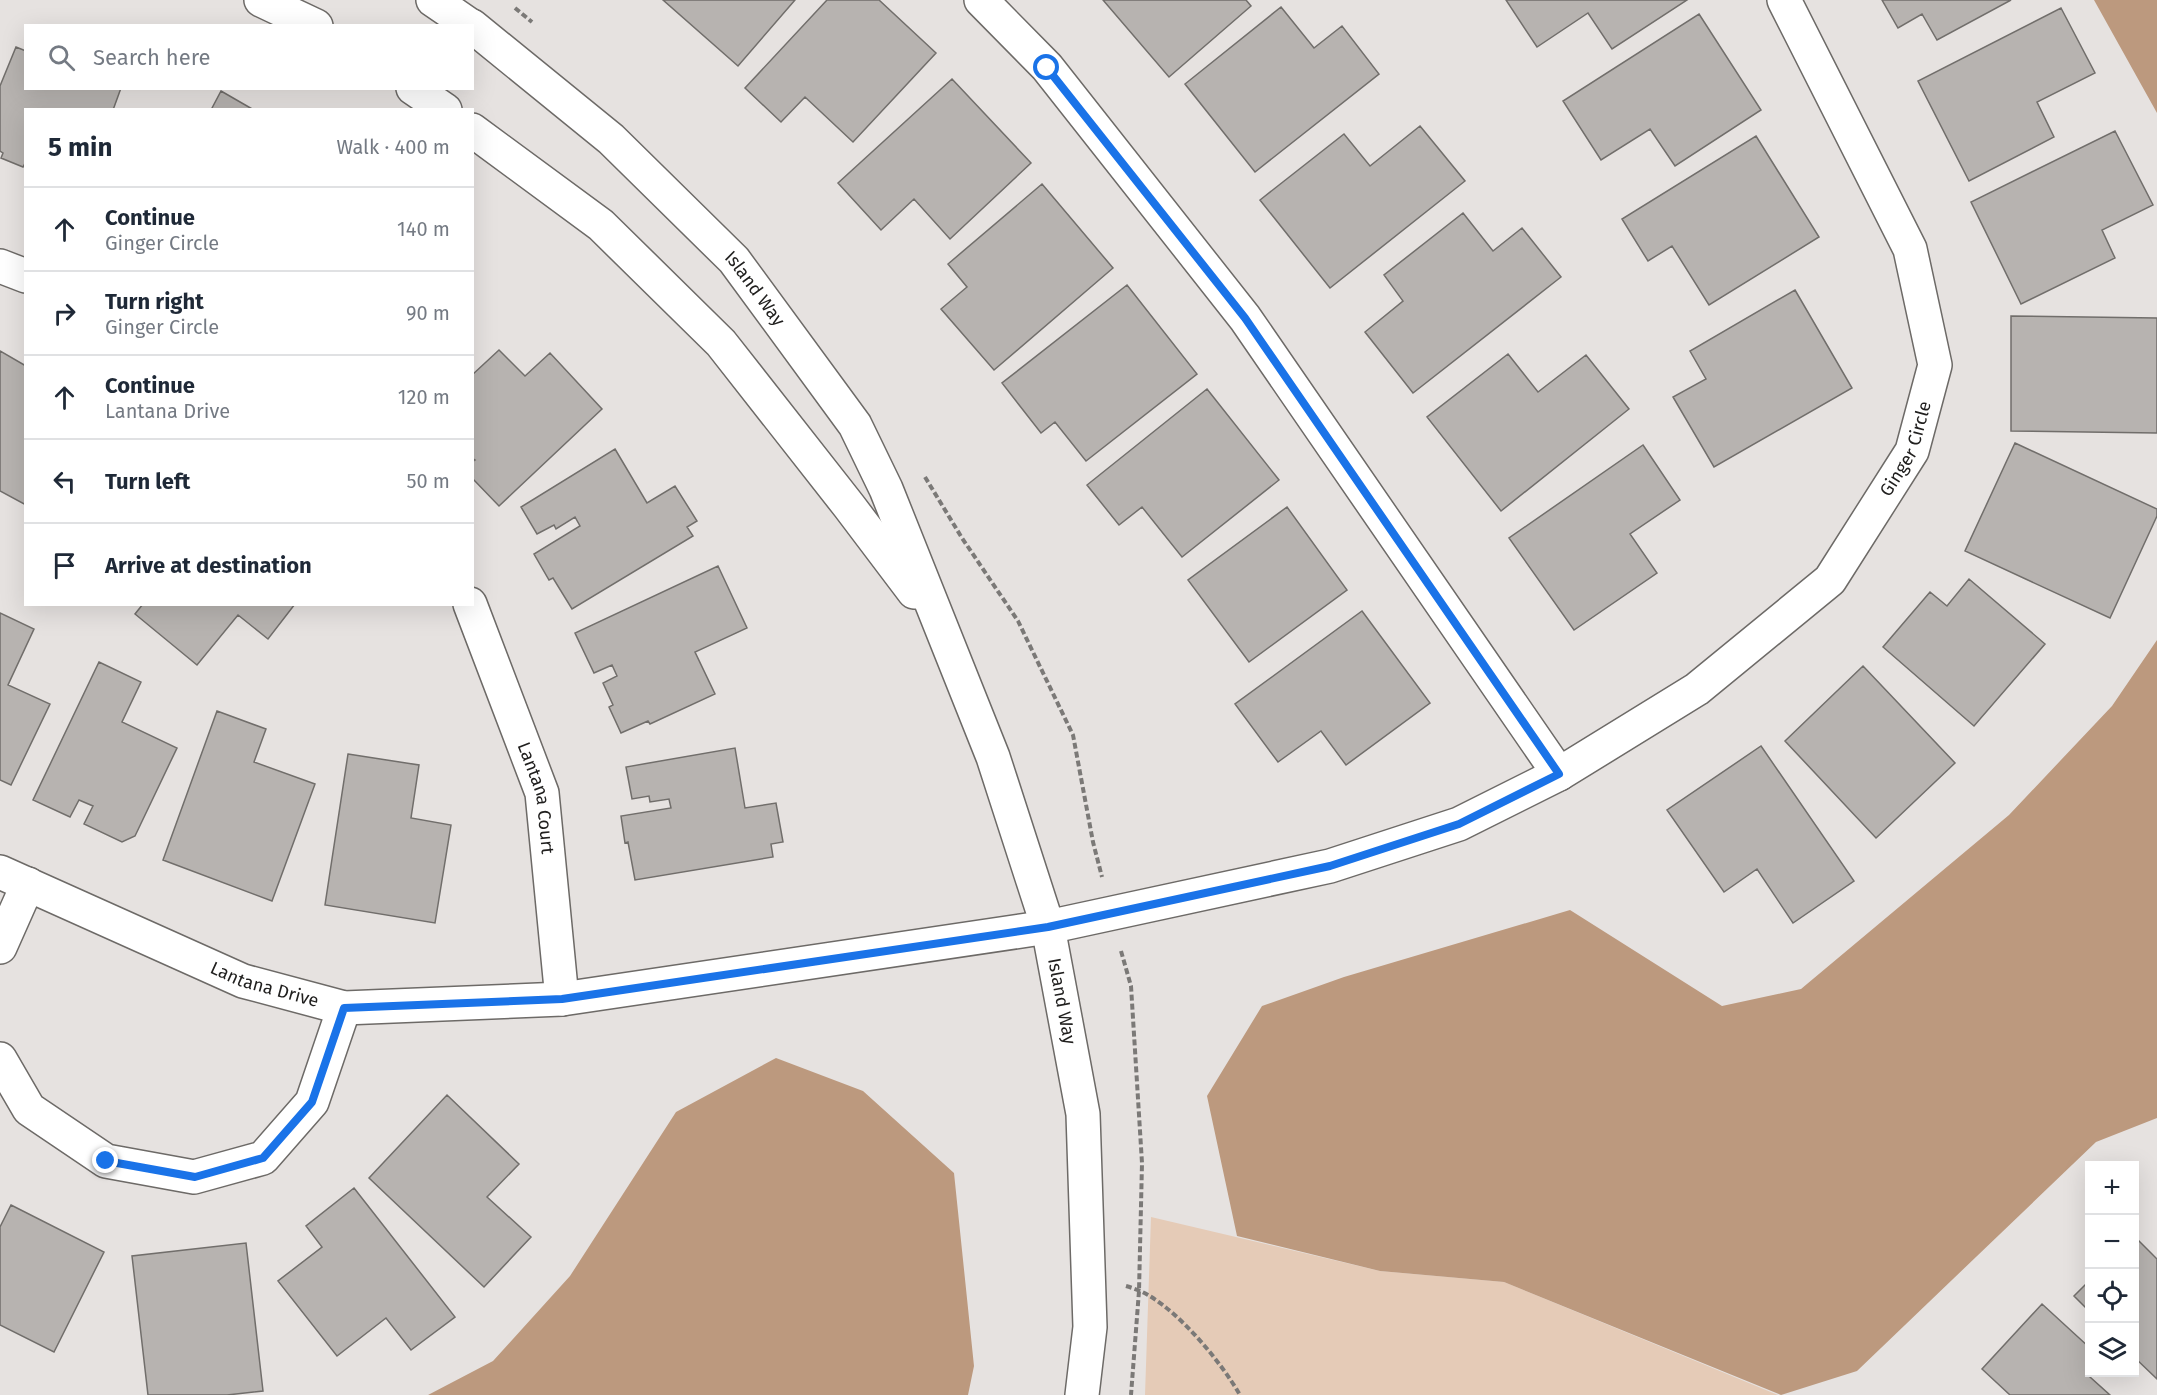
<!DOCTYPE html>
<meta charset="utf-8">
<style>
body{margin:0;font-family:"Fira Sans",sans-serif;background:#f2f2f3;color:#1f2937}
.controls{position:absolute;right:18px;bottom:18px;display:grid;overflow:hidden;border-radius:0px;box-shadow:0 6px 24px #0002}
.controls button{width:54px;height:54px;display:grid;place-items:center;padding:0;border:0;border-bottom:2px solid #e0e1e3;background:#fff;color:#1f2937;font:30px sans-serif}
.stop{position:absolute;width:18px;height:18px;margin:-14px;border:4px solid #1a73e8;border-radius:50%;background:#fff}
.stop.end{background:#1a73e8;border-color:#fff;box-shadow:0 2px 6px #0008}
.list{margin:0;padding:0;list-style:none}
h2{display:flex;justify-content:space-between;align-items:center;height:78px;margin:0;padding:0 24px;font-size:26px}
h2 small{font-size:20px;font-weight:400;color:#747a83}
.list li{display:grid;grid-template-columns:39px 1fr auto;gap:18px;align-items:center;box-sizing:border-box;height:84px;padding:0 24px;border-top:2px solid #e0e1e3}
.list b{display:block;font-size:22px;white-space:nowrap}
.list p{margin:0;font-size:20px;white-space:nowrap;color:#747a83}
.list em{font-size:20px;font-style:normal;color:#747a83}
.icon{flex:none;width:33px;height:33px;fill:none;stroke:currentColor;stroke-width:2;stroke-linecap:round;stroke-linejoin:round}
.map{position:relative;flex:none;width:2157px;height:1395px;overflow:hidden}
.search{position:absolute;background:#fff;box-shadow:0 6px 24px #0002;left:24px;top:24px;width:450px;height:66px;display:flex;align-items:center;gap:15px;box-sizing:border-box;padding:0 21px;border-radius:0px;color:#747a83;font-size:22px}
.panel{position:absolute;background:#fff;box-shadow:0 6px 24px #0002;left:24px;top:108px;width:450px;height:498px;border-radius:0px}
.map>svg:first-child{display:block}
.green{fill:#e5cbb7}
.water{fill:#bc997e}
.building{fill:#b7b3b0;stroke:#716e6b;stroke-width:1.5}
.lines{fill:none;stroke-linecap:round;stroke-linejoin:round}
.minor-casing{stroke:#6d6a67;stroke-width:36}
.path{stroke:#7b7977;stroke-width:4;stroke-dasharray:6 3;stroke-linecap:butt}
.minor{stroke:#fff;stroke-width:33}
.route{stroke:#1a73e8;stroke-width:8}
.labels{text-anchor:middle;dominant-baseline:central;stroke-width:5;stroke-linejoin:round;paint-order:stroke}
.street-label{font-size:18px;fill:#21201f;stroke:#f3f0ed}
</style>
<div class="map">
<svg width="2157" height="1395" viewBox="0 0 2157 1395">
<rect width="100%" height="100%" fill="#e6e2e0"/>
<path class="green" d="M1151 1217 1380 1271 1504 1282 1778 1395H1145Z"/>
<path class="water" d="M2094 0H2157V113Z
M2157 640V1118L2096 1142 1857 1371 1781 1395 1504 1282 1380 1271 1237 1236 1207 1096 1262 1006 1344 977 1570 910 1722 1006 1801 989 2009 815 2112 706Z
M776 1058 863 1091 954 1173 974 1366 968 1395H428L493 1361 570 1276 676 1112Z"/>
<path class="building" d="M663 0H795L738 66Z
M827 0H879L936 53 853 142 805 97 781 122 745 88Z
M1103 0H1246L1251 6 1169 77Z
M1506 0H1687L1612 49 1588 13 1537 47Z
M1882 0H2011L1937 40 1922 14 1898 28Z
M1281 7 1314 48 1342 26 1379 74 1255 172 1185 84Z
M2061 8 2095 73 2037 102 2054 137 1969 181 1918 81Z
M1699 14 1761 110 1675 166 1650 129 1601 160 1563 101Z
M16 47 26 51V88H121L113 110H26V162L23 167 1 158 3 153 0 151V86Z
M952 79 1031 163 950 239 914 199 881 230 838 183Z
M221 91 254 110H211Z
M1420 126 1465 181 1330 288 1260 200 1344 134 1370 166Z
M2115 131 2153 205 2102 230 2115 258 2021 304 1971 202Z
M1756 136 1819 237 1709 305 1672 246 1648 261 1622 219Z
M1042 184 1113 268 994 370 941 309 967 287 948 264Z
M1463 213 1493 251 1522 228 1561 277 1413 393 1365 332 1403 301 1384 275Z
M1127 285 1197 374 1086 461 1055 422 1041 433 1002 383Z
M1795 290 1852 388 1714 467 1673 397 1706 379 1690 351Z
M2011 316 2157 318V433L2011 431Z
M499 350 525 376 550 353 602 409 499 506 472 478V462L475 460 472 458V375Z
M0 351 26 366V505L0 491Z
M1508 354 1538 392 1586 355 1629 409 1501 511 1427 417Z
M1207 389 1279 480 1182 557 1142 507 1119 525 1087 485Z
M2015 443 2157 509V516L2110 618 1965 551Z
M1643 445 1680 500 1630 534 1657 573 1574 630 1509 538Z
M615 449 647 503 675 486 697 521 687 527 693 536 572 609 553 578 549 580 534 554 580 526 575 517 556 529 554 525 537 534 521 507Z
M1287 507 1347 590 1249 662 1188 580Z
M718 566 747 628 695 652 715 694 650 724 648 721 621 733 609 707 613 705 603 683 617 676 612 665 594 673 575 633Z
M1969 579 2045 644 1974 726 1883 647 1930 592 1947 606Z
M143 604H295L268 639 238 615 197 665 135 614Z
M1362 611 1430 703 1346 765 1321 731 1278 762 1235 704Z
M0 613 34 629 8 685 50 704 11 785 0 780Z
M99 662 141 682 122 722 177 748 135 836 122 842 84 824 93 806 79 800 70 817 33 800Z
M1863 666 1955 763 1876 838 1785 741Z
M217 711 266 729 254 762 315 784 272 901 163 860Z
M1761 746 1854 881 1793 923 1757 869 1724 892 1667 810Z
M735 748 745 808 776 803 783 842 771 844 773 857 635 880 628 842 625 843 621 816 671 808 669 799 650 802 649 796 632 799 626 767Z
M348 754 419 765 411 818 451 825 435 923 325 905Z
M447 1095 519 1164 487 1197 531 1237 484 1287 369 1178Z
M354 1188 455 1317 411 1350 386 1318 337 1356 278 1281 322 1247 306 1226Z
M11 1205 104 1252 54 1352 0 1325V1227Z
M2134 1236 2157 1259V1379L2134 1357Z
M246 1243 263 1391 227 1395H148L132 1256Z
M2090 1280V1312L2074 1296Z
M2042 1304 2090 1348V1372H2095L2090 1377 2110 1395H2010L1982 1369Z"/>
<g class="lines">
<defs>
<g id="minor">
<path d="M261 0 316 26"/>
<path d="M433 0 471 26"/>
<path d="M981 0 1047 67 1245 318 1559 774"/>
<path id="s1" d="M472 26 611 139 734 260 855 425 886 489 993 757 1048 927 1083 1114 1090 1327 1082 1395"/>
<path d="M413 88 445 110"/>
<path d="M472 130 601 225 721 343 849 506 914 592"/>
<path d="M0 266 26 276"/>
<path id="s2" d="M470 604 542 793 562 999"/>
<path id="s3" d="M0 872 243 981 344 1008 562 999 1048 927 1330 866 1459 824 1559 774 1697 689 1830 580 1912 451 1935 365 1910 249 1784 0"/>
<path d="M0 947 28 884"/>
<path d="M0 1059 29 1109 106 1161 194 1177 263 1158 312 1102 344 1008"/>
</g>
</defs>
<use href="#minor" class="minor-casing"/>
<path class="path" d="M515 8 532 22
M925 477 962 538 1018 621 1073 735 1093 842 1102 877
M1121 951 1131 986 1142 1163 1139 1291 1131 1395
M1126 1286C1133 1288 1141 1291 1148 1295 1181 1314 1221 1362 1240 1395"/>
<use href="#minor" class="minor"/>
</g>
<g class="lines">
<path class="route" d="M106 1161 195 1177 263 1158 312 1102 344 1008 562 999 1048 927 1330 866 1459 824 1559 774 1245 318 1047 68"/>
</g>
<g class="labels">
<g class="street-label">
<text stroke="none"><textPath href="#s1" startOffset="387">Island Way</textPath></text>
<text stroke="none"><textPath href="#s3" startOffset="2103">Ginger Circle</textPath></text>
<text stroke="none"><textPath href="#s2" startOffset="206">Lantana Court</textPath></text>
<text stroke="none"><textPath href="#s3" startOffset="288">Lantana Drive</textPath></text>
<text stroke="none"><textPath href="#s1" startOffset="1170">Island Way</textPath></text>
</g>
</g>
</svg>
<div class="controls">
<button>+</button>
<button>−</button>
<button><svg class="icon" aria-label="locate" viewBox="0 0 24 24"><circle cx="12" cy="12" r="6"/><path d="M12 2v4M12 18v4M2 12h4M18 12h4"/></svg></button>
<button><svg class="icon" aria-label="layers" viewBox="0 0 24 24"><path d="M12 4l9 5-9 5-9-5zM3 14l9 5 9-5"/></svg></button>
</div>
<div class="stop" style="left:1047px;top:68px"></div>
<div class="stop end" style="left:106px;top:1161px"></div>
<div class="search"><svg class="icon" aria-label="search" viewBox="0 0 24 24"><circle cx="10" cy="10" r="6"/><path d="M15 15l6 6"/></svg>Search here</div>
<section class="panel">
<h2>5 min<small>Walk · 400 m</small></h2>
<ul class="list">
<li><svg class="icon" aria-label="ahead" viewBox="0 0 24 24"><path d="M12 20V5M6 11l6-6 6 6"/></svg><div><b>Continue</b><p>Ginger Circle</p></div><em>140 m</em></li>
<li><svg class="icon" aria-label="right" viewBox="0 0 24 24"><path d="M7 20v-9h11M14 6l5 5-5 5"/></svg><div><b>Turn right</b><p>Ginger Circle</p></div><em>90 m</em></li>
<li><svg class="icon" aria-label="ahead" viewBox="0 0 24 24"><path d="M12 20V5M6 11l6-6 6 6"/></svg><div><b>Continue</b><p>Lantana Drive</p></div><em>120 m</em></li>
<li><svg class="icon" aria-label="left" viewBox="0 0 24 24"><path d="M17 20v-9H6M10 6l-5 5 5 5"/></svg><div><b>Turn left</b></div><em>50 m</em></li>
<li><svg class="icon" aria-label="arrive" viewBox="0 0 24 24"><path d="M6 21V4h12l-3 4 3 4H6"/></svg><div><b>Arrive at destination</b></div></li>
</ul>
</section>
</div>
